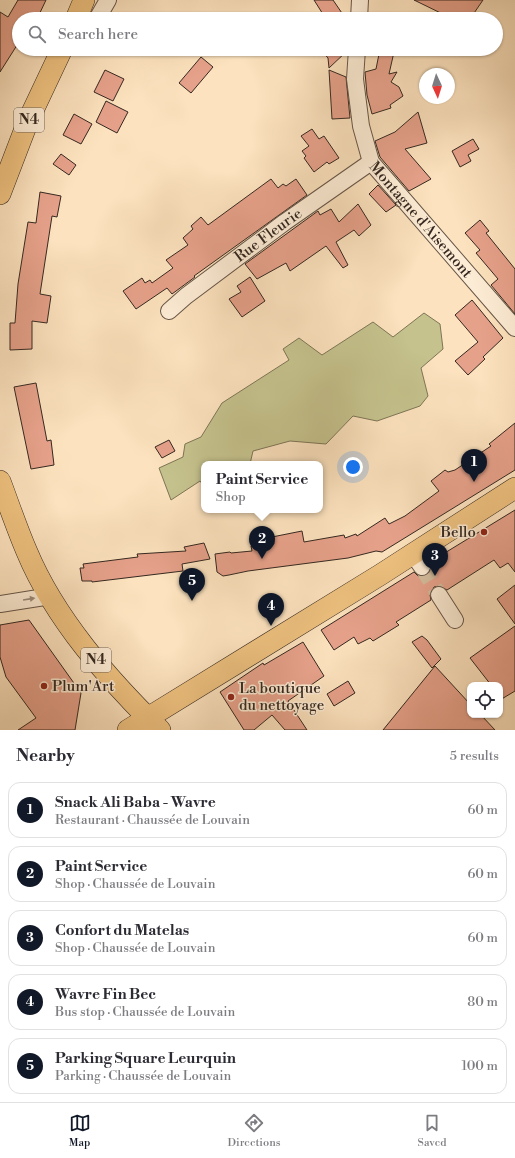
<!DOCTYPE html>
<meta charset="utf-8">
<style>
body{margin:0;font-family:"Libre Bodoni",serif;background:#f2f2f3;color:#2b2b33}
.controls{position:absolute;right:12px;bottom:12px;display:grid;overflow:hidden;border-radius:8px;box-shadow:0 1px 3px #0004}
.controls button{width:36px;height:36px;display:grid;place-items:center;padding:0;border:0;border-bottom:1px solid #e1e1e2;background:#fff;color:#2b2b33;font:20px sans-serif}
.compass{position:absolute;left:419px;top:68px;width:36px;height:36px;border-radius:50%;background:#fff;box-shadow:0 1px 3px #0004;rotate:176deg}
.you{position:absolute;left:353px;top:467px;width:14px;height:14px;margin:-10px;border:3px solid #fff;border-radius:50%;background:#1a73e8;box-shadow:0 0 0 6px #1a73e833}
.badge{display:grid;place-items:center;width:26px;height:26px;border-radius:50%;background:#111827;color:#fff;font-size:13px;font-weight:700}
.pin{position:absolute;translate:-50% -33px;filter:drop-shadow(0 1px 2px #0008)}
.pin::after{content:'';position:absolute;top:21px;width:14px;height:12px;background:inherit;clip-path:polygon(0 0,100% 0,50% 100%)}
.popup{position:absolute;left:201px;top:461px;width:122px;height:52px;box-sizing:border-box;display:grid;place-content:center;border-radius:8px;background:#fff;filter:drop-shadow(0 1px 3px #0005);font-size:13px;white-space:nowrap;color:#7c7c81}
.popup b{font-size:15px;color:#2b2b33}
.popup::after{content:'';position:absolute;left:50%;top:100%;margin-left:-8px;border:8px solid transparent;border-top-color:#fff}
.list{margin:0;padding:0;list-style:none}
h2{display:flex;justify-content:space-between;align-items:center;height:52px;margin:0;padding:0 16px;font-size:17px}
h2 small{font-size:13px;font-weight:400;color:#7c7c81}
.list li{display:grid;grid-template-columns:26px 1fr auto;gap:12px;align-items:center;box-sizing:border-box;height:56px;margin:0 8px 8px;padding:0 8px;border:1px solid #e1e1e2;border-radius:12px}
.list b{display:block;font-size:15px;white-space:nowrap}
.list p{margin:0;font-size:13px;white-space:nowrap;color:#7c7c81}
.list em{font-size:13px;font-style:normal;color:#7c7c81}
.icon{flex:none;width:22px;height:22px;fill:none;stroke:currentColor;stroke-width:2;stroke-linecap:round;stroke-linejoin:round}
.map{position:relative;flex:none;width:515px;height:730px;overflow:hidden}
.search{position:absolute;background:#fff;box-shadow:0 1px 3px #0004;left:12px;right:12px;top:12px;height:44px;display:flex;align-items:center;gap:10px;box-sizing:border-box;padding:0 14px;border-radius:22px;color:#7c7c81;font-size:15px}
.sheet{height:372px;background:#fff}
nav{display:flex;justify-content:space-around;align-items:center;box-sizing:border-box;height:56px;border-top:1px solid #e1e1e2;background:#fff;font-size:11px;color:#7c7c81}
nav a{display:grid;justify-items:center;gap:2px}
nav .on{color:#111827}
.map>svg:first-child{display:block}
.green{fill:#c5c28d;stroke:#7d7556}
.building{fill:#e6a18a;stroke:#352820}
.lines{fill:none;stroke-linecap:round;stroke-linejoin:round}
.minor-tunnel{stroke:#d4bd9e;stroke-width:16;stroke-dasharray:16 8;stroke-linecap:butt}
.minor-casing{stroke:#675648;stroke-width:18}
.major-casing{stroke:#352820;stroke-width:22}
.minor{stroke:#fdecd5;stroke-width:16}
.major{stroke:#eec17f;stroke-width:21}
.oneway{fill:#998a7a}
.poi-dot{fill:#8f2418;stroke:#fdecd5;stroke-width:1.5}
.labels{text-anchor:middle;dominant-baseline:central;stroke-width:3;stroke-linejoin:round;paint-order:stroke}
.shield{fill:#fdecd5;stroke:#716356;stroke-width:1}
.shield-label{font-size:14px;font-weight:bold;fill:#352820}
.street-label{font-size:15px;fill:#352820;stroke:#fdecd5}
.poi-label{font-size:15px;fill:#352820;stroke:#fdecd5;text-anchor:start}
</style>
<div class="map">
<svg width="515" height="730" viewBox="0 0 515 730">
<rect width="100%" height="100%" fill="#fce2be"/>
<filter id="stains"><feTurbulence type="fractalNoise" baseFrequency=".005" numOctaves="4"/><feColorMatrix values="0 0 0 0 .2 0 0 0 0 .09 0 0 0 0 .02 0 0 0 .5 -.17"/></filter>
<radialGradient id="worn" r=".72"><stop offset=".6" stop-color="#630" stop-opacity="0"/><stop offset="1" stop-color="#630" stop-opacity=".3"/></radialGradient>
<path class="green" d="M424 313 440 324 443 349 421 368 428 396 420 406 377 421 353 416 326 444 290 441 253 451 250 464H204V486L200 481 171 500 159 468 183 457 185 444 201 437 222 403 289 360 283 349 299 338 322 355 373 322 393 337Z"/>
<path class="building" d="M18 0H46L37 19H19V42L0 72V12L8 17Z
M314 0H333L346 19H326Z
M414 0H483L470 19H453Z
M320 49H347V51L329 68 328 58Z
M380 49 394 52 389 74 397 72 391 82 399 87 403 96 390 105 391 108 372 114 367 95 365 72 376 69Z
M201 57 213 67 191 93 179 83Z
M105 70 124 79 113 101 94 92Z
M329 70 346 77 350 118 332 119Z
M106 101 128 112 117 133 96 122Z
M418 112 427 143 405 149 431 179 409 191 380 157 375 141 395 132Z
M74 114 92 124 81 144 63 135Z
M312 129 319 139 324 136 339 158 329 164 327 162 314 172 304 158 306 156 302 151 309 146 301 136Z
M473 139 479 149 468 155 471 161 460 167 452 151Z
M61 154 76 165 69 175 53 164Z
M271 179 278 188 283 184 286 186 296 179 307 195 194 276 195 277 172 294 167 288 136 309 123 291 142 278 145 283 150 280 152 283 173 268 166 260 188 245 183 238 193 229 191 226 201 217 208 225Z
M378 185 396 205 386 212 369 194Z
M40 192 61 196 57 217 52 216 40 294 51 296 47 323 32 321V349L10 350V323H15L18 284 28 222 36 223Z
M358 204 371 225 359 236 354 230 336 242 348 265 343 268 326 246 290 271 286 263 257 279 245 264 318 211 320 215 331 209 339 222Z
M480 220 489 231 486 233 515 269V314L491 285 498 279 476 253 480 250 465 233Z
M250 277 265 301 242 317 229 299 241 292 237 286Z
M472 300 503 338 483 357 485 359 468 375 455 361 478 342 455 315Z
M36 383 47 441 51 440 54 465 31 469 14 387Z
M515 423V470L382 552 376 551 348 558 248 571 229 575 223 576 217 572 215 554 230 552 231 553 252 551 251 546 274 544 272 537 302 531 304 542 344 535 345 538 356 534 357 536 385 518 389 524 405 516 439 491 431 481 445 470 448 472 455 470 491 446 489 444Z
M169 440 175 451 162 458 155 447Z
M515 510V572L508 563 500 568 494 560 447 590 439 586 434 587 430 595 431 600 396 622 399 625 373 641 370 638 358 644 354 637 334 650 321 630 414 572 418 576 427 575 431 571 430 562Z
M204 543 210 559 182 564 183 571 92 582V581H82L80 568H84L83 564 138 557 137 554 186 551 184 547Z
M515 585V624L497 599Z
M29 620 81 693 75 730H18L36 718 6 677 0 657V625Z
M515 626V691L500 700V685H491L470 658Z
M422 636 427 640 441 659 432 668 412 642Z
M303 642 324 676 288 701 307 730H285L272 715 254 730H244L220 692 263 663 264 665Z
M435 666 470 704V715H481L495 730H383Z
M348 681 355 693 334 706 327 694Z"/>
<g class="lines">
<path class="minor-tunnel" d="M422 567 439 595"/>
<defs>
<g id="minor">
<path d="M97 19 108 0"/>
<path d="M359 19 360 0"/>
<path id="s1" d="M357 49 355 79 361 126 371 162 515 328"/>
<path id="s2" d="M169 311 186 296 285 222 371 162"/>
<path d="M412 553 422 567"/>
<path d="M439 595 455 620"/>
<path d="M0 604 51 596"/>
</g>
<path id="major" d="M76 19 84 0
M0 194 28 121 62 49
M0 481C9 505 17 529 27 552 55 619 109 680 160 730
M128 730 380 575 515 488"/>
</defs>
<use href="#minor" class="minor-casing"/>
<use href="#major" class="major-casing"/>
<use href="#minor" class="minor"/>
<use href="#major" class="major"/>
</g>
<defs><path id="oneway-solid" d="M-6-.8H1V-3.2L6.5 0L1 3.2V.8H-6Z"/></defs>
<use class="oneway" href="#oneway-solid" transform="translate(29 599) rotate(-9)"/>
<g class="poi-dot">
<circle cx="484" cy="532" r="4"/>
<circle cx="44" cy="686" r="4"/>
<circle cx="231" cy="697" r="4"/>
</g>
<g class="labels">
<g class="shield">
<rect x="14" y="108" width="30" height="24" rx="3"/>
<rect x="81" y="648" width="30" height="24" rx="3"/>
</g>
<g class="shield-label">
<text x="29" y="120">N4</text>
<text x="96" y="660">N4</text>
</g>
<g class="street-label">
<text stroke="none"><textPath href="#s1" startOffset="191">Montagne d'Aisemont</textPath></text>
<text stroke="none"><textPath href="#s2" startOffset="125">Rue Fleurie</textPath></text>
</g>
<g class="poi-label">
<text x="476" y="532" text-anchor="end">Bello</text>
<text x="52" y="686">Plum'Art</text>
<text x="239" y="688">La boutique<tspan x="239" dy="17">du nettoyage</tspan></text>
</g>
</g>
<rect width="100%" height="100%" filter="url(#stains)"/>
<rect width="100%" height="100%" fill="url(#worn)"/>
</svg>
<div class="controls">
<button><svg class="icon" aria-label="locate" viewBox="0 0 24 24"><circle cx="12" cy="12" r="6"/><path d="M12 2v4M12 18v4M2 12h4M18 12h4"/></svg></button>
</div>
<svg class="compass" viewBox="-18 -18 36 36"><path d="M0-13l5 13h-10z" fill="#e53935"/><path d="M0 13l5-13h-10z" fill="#7c7c81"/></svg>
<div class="you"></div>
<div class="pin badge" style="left:474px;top:482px">1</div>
<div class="pin badge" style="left:262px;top:559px">2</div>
<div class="popup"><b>Paint Service</b>Shop</div>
<div class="pin badge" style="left:435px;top:576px">3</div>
<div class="pin badge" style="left:271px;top:626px">4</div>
<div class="pin badge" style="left:192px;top:601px">5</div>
<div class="search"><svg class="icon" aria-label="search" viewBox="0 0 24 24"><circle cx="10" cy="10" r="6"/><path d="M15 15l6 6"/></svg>Search here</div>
</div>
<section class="sheet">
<h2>Nearby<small>5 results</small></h2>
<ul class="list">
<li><span class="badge">1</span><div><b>Snack Ali Baba - Wavre</b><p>Restaurant · Chaussée de Louvain</p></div><em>60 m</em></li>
<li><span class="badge">2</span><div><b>Paint Service</b><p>Shop · Chaussée de Louvain</p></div><em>60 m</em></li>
<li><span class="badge">3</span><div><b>Confort du Matelas</b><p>Shop · Chaussée de Louvain</p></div><em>60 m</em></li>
<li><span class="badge">4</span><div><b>Wavre Fin Bec</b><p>Bus stop · Chaussée de Louvain</p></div><em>80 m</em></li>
<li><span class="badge">5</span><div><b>Parking Square Leurquin</b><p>Parking · Chaussée de Louvain</p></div><em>100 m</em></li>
</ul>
</section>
<nav>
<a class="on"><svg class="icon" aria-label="map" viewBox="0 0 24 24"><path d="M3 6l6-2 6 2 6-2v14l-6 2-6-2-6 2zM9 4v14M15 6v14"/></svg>Map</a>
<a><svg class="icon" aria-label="directions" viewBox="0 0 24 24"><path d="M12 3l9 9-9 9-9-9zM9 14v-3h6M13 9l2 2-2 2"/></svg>Directions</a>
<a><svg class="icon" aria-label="saved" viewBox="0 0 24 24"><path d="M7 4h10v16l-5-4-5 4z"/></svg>Saved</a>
</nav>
